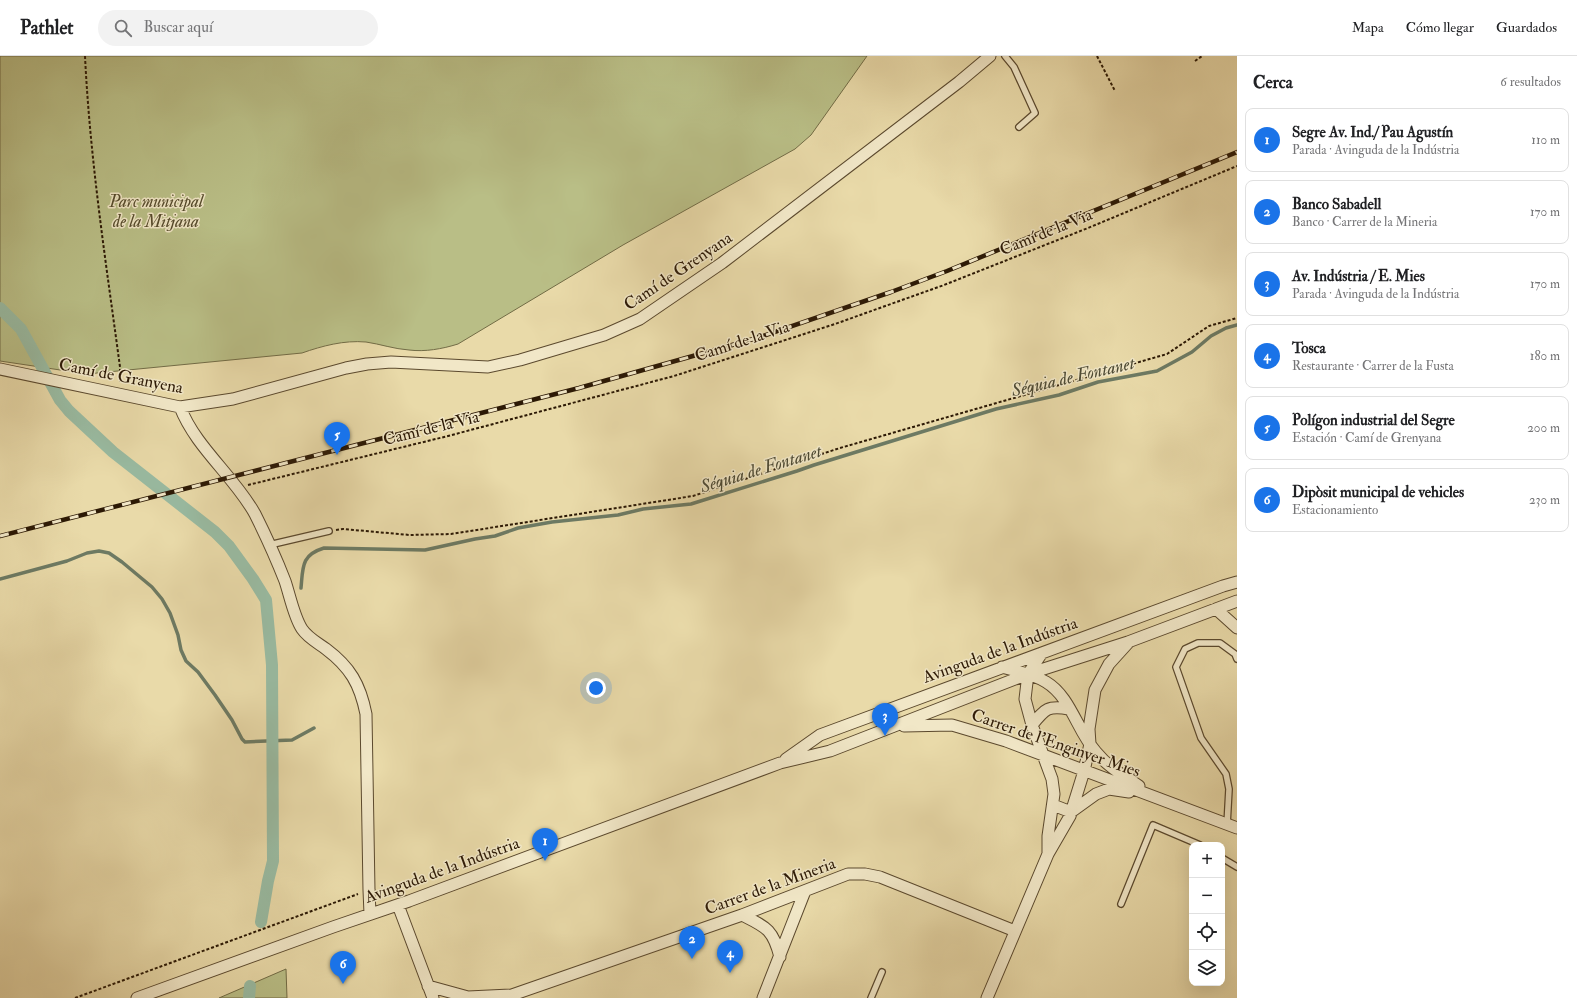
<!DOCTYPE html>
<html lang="es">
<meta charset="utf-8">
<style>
body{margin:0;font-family:"IM FELL Double Pica",serif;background:#f2f2f2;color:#202124}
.controls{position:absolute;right:12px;bottom:12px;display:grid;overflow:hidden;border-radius:8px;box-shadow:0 4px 16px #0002}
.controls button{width:36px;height:36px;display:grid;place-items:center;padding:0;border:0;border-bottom:1px solid #e0e0e0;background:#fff;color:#202124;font:20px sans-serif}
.you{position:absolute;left:596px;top:632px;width:14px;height:14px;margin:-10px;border:3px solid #fff;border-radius:50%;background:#1a73e8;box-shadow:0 0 0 6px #1a73e833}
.badge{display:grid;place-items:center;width:26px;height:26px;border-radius:50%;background:#1a73e8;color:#fff;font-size:13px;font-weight:700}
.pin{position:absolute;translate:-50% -33px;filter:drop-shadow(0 1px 2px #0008)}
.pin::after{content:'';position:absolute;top:21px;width:14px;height:12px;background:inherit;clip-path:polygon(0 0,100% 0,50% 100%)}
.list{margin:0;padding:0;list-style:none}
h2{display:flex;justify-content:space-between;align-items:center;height:52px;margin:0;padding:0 16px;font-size:17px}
h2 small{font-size:13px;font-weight:400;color:#757577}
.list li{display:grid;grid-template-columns:26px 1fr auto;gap:12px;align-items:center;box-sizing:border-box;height:64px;margin:0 8px 8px;padding:0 8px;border:1px solid #e0e0e0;border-radius:8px}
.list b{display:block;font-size:15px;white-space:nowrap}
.list p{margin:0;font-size:13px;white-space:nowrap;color:#757577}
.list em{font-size:13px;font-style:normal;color:#757577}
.icon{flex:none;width:22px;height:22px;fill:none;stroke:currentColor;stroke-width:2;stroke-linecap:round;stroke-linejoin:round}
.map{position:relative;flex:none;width:1237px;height:942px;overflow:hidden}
header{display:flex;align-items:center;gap:24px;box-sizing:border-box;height:56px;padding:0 20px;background:#fff;border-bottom:1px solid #e0e0e0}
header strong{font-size:19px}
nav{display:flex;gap:22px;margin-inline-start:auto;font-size:14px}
.search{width:280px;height:36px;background:#f2f2f2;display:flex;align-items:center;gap:10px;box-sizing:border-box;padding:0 14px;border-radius:22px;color:#757577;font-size:15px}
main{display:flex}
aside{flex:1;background:#fff}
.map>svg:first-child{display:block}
.green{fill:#b9be86;stroke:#726c46}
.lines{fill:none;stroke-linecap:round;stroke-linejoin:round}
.stream{stroke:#6d7a63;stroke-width:3.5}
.canal{stroke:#99bba2;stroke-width:12}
.lane-casing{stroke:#5b492e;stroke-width:8}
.street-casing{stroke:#5b492e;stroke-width:13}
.path{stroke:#2c1905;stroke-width:2;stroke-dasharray:3 2;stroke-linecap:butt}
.lane{stroke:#f1e7c7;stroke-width:5.5}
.street{stroke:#f1e7c7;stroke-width:11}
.rail-casing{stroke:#2c1905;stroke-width:4.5}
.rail{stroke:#f1e7c7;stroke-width:3;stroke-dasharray:9;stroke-linecap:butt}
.labels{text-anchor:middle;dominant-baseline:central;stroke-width:3;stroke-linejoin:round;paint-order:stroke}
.park-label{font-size:17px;font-style:italic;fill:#564b2c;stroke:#f1e7c7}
.street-label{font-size:17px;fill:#2c1905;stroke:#f1e7c7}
.water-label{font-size:18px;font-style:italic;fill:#4d4a34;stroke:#f1e7c7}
</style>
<header>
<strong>Pathlet</strong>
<div class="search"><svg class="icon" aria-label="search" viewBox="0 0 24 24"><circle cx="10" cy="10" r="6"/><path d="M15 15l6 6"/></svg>Buscar aquí</div>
<nav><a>Mapa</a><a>Cómo llegar</a><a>Guardados</a></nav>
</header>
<main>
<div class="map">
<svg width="1237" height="942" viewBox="0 0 1237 942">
<rect width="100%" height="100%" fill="#e9daa9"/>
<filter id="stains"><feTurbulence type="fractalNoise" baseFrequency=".005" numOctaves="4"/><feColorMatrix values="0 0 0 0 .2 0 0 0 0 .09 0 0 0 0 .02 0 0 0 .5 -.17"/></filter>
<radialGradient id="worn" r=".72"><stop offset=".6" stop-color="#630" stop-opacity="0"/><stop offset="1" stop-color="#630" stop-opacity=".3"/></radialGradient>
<path class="green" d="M0 0H867L811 79 795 93 623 189 458 288C442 293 425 296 409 294 394 293 380 288 366 286 344 284 322 290 302 297L87 318 0 305Z
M286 913 287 942H219Z"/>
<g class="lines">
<path class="stream" d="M0 523 67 505 87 497 99 495 109 497 122 506 152 531 162 543 170 557 178 579 181 594 186 605 198 616 215 639 232 664 242 683 245 686 292 684 314 672
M301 532C303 511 301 499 324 492L425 494 475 483 495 480 518 472 552 466 618 459 643 453 691 448 797 415 814 409 996 353 1059 339 1098 326 1157 315 1192 296 1211 280 1226 272 1237 269"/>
<path class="canal" d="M0 252 21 273 60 344 69 355 113 396 215 476 229 490 253 523 266 544 272 609 273 805 268 825 261 866
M249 942 250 930"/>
<defs>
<path id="lane" d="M1005 0 1014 11 1035 57 1019 71
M269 489 329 475
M1227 769 1229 733 1226 718 1201 682 1176 611 1185 593 1198 587H1220L1235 598 1237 603
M1222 802 1237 811
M1121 848 1153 769 1200 789
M871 942 882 916"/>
<path id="street" d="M0 313 180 351 233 343 346 312 367 308 391 306 488 311 520 304 604 279 640 263 722 207 959 26 990 0
M180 351C196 392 234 420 255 458 266 480 276 502 285 525 290 540 294 561 302 573 308 582 318 587 326 593 350 611 360 628 366 658L369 834 370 858
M1216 553 1237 572
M1042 597 1028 618 1025 643 1032 669 1052 723 1054 738 1048 780V798
M1002 611C1017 615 1033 618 1046 626 1071 641 1077 675 1096 696 1108 711 1124 720 1139 730
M1032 669C1045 653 1048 649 1069 653
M904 670 952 669 1006 685 1237 772
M786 703 820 679 1223 530 1237 526
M1053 749 1071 756 1096 738 1109 733 1129 736
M398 849 433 942
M742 859C766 871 773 873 780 901
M428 930 468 941 512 939 742 859 848 818H865L880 821 1015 875
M137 942 333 871 409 845 780 707 830 695 1028 618 1128 586 1237 545
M763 942 805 835
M987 942 1048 798 1070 760 1084 715 1090 688 1089 673 1095 634 1109 608 1128 587"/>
</defs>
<use href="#lane" class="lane-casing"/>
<use href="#street" class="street-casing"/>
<path class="path" d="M85 0C90 104 106 207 120 311V328
M1097 0 1115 35
M1195 5 1202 0
M248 429 448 380 674 320 835 268 944 229 1088 172 1237 110
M336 474 343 473 410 479 451 478 693 440 840 392 1167 298 1209 270 1237 262
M75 942 358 838"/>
<use href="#lane" class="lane"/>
<use href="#street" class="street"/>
<defs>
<path id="rail" d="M0 480 579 332 757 282 891 236 947 215 1237 96"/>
</defs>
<use href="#rail" class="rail-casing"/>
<use href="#rail" class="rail"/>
</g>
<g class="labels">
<g class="park-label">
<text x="156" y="145">Parc municipal<tspan x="156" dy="20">de la Mitjana</tspan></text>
</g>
<g class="street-label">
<text transform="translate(1046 176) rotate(-22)">Camí de la Via</text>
<text transform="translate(678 215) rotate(-34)">Camí de Grenyana</text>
<text transform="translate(742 285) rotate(-18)">Camí de la Via</text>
<text transform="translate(121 320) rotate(11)">Camí de Granyena</text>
<text transform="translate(431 372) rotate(-14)">Camí de la Via</text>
<text transform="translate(1000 594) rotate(-20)">Avinguda de la Indústria</text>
<text transform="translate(1056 687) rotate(19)">Carrer de l'Enginyer Mies</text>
<text transform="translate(442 814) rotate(-20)">Avinguda de la Indústria</text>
<text transform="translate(770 830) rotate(-20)">Carrer de la Mineria</text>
</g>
<g class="water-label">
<text transform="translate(1073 321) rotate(-13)">Séquia de Fontanet</text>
<text transform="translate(761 413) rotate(-17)">Séquia de Fontanet</text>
</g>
</g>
<rect width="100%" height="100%" filter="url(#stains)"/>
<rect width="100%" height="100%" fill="url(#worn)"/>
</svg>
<div class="controls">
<button>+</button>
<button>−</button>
<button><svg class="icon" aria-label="locate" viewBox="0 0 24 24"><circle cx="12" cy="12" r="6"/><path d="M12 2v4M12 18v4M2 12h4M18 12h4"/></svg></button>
<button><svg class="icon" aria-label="layers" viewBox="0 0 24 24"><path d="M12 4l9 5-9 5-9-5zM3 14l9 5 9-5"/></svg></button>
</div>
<div class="you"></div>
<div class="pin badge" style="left:545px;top:805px">1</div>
<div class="pin badge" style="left:692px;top:903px">2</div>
<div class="pin badge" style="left:885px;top:680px">3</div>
<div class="pin badge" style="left:730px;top:917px">4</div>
<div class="pin badge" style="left:337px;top:399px">5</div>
<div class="pin badge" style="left:343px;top:928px">6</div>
</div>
<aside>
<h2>Cerca<small>6 resultados</small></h2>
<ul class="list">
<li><span class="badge">1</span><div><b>Segre Av. Ind./ Pau Agustín</b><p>Parada · Avinguda de la Indústria</p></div><em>110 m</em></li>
<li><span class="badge">2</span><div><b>Banco Sabadell</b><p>Banco · Carrer de la Mineria</p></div><em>170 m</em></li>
<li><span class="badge">3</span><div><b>Av. Indústria / E. Mies</b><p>Parada · Avinguda de la Indústria</p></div><em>170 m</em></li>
<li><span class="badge">4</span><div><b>Tosca</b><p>Restaurante · Carrer de la Fusta</p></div><em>180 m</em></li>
<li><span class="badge">5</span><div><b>Polígon industrial del Segre</b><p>Estación · Camí de Grenyana</p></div><em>200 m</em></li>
<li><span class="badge">6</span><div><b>Dipòsit municipal de vehicles</b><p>Estacionamiento</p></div><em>230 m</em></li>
</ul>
</aside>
</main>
